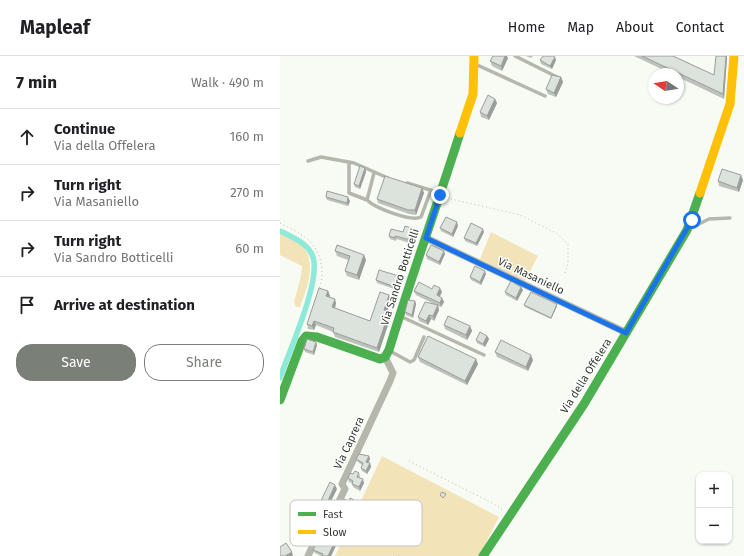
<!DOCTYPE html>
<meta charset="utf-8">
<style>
body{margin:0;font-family:"Fira Sans",sans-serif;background:#f2f2f2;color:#202124}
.controls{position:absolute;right:12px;bottom:12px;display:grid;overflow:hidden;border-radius:8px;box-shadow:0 1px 3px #0004}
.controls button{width:36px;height:36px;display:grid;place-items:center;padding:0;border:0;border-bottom:1px solid #e0e0e0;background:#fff;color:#202124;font:20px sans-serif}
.compass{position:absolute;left:368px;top:12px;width:36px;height:36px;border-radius:50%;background:#fff;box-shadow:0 1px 3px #0004;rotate:282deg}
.stop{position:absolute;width:12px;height:12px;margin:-9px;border:3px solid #1a73e8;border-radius:50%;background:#fff}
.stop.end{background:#1a73e8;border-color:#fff;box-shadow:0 1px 4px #0008}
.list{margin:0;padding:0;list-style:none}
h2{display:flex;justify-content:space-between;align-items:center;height:52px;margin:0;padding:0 16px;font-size:17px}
h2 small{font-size:13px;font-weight:400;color:#757577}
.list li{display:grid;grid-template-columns:26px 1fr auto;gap:12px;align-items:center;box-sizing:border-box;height:56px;padding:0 16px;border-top:1px solid #e0e0e0}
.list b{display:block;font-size:15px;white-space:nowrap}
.list p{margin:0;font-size:13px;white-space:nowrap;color:#757577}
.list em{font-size:13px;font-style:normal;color:#757577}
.actions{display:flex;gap:8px;padding:12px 16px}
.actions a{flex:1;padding:9px 0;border:1px solid #7a7f77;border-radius:16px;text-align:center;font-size:14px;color:#7a7f77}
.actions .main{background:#7a7f77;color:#fff}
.icon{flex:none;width:22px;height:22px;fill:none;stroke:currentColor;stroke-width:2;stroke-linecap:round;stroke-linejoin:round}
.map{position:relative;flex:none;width:464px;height:500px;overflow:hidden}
header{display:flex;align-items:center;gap:24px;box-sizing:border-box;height:56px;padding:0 20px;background:#fff;border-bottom:1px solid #e0e0e0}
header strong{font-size:19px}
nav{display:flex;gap:22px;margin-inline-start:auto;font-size:14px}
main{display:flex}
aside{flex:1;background:#fff}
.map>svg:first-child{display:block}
.green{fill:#f3e3b8}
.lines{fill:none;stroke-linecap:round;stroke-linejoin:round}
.canal{stroke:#8dead8;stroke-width:5.5}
.path{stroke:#bcbfb6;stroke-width:1;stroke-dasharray:1 3;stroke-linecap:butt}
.lane{stroke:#b6b7ac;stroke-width:3.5}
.street{stroke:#b6b7ac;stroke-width:7}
.fast{stroke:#4caf50;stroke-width:9}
.slow{stroke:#ffc107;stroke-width:9}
.wall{fill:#bdc2bd}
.shaded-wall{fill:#9a9e9a}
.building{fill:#dce2dc;stroke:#9a9e9a}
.route{stroke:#1a73e8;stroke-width:5}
.labels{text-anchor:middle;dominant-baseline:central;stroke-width:3;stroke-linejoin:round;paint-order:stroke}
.street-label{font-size:11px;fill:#363c33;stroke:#fff}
.key{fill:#fff;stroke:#c3c4c2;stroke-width:1}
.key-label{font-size:11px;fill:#363c33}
</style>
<header>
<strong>Mapleaf</strong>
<nav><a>Home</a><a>Map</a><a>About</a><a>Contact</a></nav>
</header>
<main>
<aside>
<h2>7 min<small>Walk · 490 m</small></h2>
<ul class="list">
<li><svg class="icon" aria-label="ahead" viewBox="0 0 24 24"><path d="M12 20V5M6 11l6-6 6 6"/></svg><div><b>Continue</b><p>Via della Offelera</p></div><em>160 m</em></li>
<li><svg class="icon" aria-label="right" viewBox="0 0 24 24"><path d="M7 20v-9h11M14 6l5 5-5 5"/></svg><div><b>Turn right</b><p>Via Masaniello</p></div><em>270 m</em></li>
<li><svg class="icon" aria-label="right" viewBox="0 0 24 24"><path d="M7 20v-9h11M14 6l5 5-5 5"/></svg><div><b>Turn right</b><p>Via Sandro Botticelli</p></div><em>60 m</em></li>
<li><svg class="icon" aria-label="arrive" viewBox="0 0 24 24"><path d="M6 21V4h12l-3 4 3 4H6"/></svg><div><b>Arrive at destination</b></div></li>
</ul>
<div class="actions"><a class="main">Save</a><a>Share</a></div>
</aside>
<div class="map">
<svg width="464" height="500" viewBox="0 0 464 500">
<rect width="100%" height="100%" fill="#f7fbf4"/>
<path class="green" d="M211 176 258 200 245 225 200 203Z
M0 177C8 181 18 185 24 192 37 208 26 235 20 251H16L14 246 21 220 22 210 0 199Z
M102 400 219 461 199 500H55Z"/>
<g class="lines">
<path class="canal" d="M0 175C12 181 28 187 33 201 41 226 9 295 0 322"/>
<path class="path" d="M167 142 240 159 276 177 288 188V208L284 220
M0 167C25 179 42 188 42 219 42 227 37 238 34 246
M129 405 214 448 224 455
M118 500 120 497"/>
<path class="lane" d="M235 0 277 21
M195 8 265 40
M28 105 41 101 74 107 108 122
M69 106V137L87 144
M94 117 87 144C95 152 131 166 141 161L151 134
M127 127 160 137
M409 173 429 163 450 162
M120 260 204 299
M110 295 130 306 134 304 144 281"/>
<path class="street" d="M146 182 347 277
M28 500 39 476 45 474 65 433 62 428 110 325 113 317 105 301"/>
<path class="fast" d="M0 344 22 285 26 280 37 281 100 303 105 301 109 294C131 221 157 150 180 77
M203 500 304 348 407 174 420 137"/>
<path class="slow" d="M180 77 193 38 194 0
M420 137 450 48 454 0"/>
</g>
<path class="wall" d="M246 0H253L251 2Z
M354 0H393L434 19 447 2 444 43 398 21V18H392Z
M228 2 222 15 212 10 210 5Z
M260 4H276L272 13 261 8Z
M281 21 283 26 276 41 268 38 266 33Z
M215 43 217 47 209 64 201 61 200 56Z
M85 112 86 116 80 133 75 131 74 128Z
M463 124 459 136 439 130 438 125Z
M142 132 144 137 136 159 129 158 98 147 97 143Z
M46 141 70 145 68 150 47 144Z
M178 170 173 181 161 175 160 172Z
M123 176H136L132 188 117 183 116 185 110 183 109 180Z
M204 176 197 190 185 185 184 182Z
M55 195 84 199 86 204 79 224 67 220 65 215 68 204 57 200Z
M165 198 160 209 147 203 146 199Z
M206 218 201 229 191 224 190 221Z
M96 224H123L120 235 97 227Z
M152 233 162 236 160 241 162 242 164 246 161 251 158 250 159 254 154 265 151 263 148 269 139 265 138 261 156 249 136 239 134 235Z
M243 234 237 245 226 239 225 236Z
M48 235 50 240 49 241 56 247 55 252 90 265 111 244 107 255 111 260 99 296 55 281 53 276 36 269 34 274 28 273 27 268Z
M135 245 136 248 133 262 126 259 125 256Z
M277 248V250L271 263 245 251 244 249Z
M164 269 190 270 192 275 187 284 165 273Z
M207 280 209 283 205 291 197 287 196 284Z
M37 289 34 299 25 296 24 293Z
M215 296 253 304 248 315 217 301Z
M138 301 198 308 187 329 140 306Z
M89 400 90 403 88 407H90L91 411 87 418 82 415 81 412 82 409 78 406 76 403Z
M79 417 80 421V422L84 427 80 435 73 431 72 427 69 426 68 422 73 418Z
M57 433 49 449 50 452 41 470 39 471 27 465 26 461 35 457Z
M76 448 51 500H41L35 497 33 494 46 490 51 480 47 478 46 475 54 468 59 457 57 453Z"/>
<path class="shaded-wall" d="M225 0H227L228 2 222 15 221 10Z
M446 0H447V2L444 43 443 38Z
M275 1 276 4 272 13 270 10Z
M281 21 283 26 276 41 274 37Z
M215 43 217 47 209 64 207 60Z
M85 112 86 116 80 133 79 130Z
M461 119 463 124 459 136 457 132Z
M142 132 144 137 136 159 135 154Z
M68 141 70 145 68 150 67 147Z
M177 166 178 170 173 181 172 178Z
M135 173 136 176 132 188 131 184Z
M203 173 204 176 197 190 196 187Z
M164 195 165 198 160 209 159 206Z
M84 199 86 204 79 224 77 219Z
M205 215 206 218 201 229 200 226Z
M122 221 123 224 120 235 118 232Z
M241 231 243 234 237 245 236 242Z
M160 232 162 236 158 243 157 239Z
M48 235 50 240 48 244 46 240Z
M109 239 111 244 106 259 104 254Z
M162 242 164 246 161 251 160 247Z
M55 243 56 247 54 256 52 251Z
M135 245 136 248 133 262 132 259Z
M277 248V250L271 263V262Z
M158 249 159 254 154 265 153 260Z
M109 256 111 260 99 296 97 292Z
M149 259 151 263 148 269 146 265Z
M34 265 36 269 34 274 32 270Z
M190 270 192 275 187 284 186 279Z
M207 280 209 283 205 291 203 288Z
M36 286 37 289 34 299 33 296Z
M251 299 253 304 248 315 246 311Z
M196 303 198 308 187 329 185 325Z
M89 400 90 403 87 409 86 406Z
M90 407 91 411 87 418 86 415Z
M83 423 84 427 80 435 79 431Z
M55 429 57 433 49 449 50 452 41 470 40 466 47 447Z
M74 444 76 448 51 500H48Z
M21 452V454L18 460V458Z
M12 496 13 500H5Z"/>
<path class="building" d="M213 0H225L221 10 210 5Z
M263 0H273L275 1 270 10 260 4Z
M362 0H393L434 19 436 0H446L443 38Z
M272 19 281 21 274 37 266 33Z
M208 39 215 43 207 60 200 56Z
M80 110 85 112 79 130 74 128Z
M442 113 461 119 457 132 438 125Z
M105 120 142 132 135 154H128L97 143Z
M47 135 68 141 67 147 46 141Z
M166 161 177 166 172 178 160 172Z
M191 167 203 173 196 187 184 182Z
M125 170 135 173 131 184 115 180V182L109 180 111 173 123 176Z
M57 189 84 199 77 219 65 215 70 200 55 195Z
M151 189 164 195 159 206 146 199Z
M195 210 205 215 200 226 190 221Z
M99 214 122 221 118 232 96 224Z
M231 225 241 231 236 242 225 236Z
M139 226 152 233 154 229 160 232 157 239 162 242 160 247 134 235Z
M39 232 48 235 46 240 55 243 52 251 90 265 100 236 109 239 104 254 109 256 97 292 53 276 54 272 34 265 32 270 27 268Z
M251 236 277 248 271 262 244 249Z
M128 244 135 245 132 259 125 256Z
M145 246 158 249 153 260 149 259 146 265 138 261Z
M168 260 190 270 186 279 164 269Z
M200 276 207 280 203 288 196 284Z
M148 280 196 303 185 325 138 301Z
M27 283 36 286 33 296 24 293Z
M221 284 251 299 246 311 215 296Z
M79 398 89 400 86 406 90 407 86 415 81 412 83 407 76 403Z
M75 415 79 417 77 421 83 423 79 431 72 428 73 425 68 422 70 417 73 418Z
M50 426 55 429 47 447 49 448 40 466 37 467 26 461 29 454 35 457Z
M162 436 166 438 163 442 160 439Z
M70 442 74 444 48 500H42L43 498 33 494 37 486 46 490 52 477 46 475 51 467 54 468 60 455 57 453 61 445 64 443 69 445Z
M6 487 12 496 5 500H0V491Z"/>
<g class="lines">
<path class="route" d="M160 139 146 182 346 277 412 164"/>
</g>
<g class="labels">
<g class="street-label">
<text transform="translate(251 220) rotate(25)">Via Masaniello</text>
<text transform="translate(120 221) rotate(-72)">Via Sandro Botticelli</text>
<text transform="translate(306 320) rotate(-58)">Via della Offelera</text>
<text transform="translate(69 387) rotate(-65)">Via Caprera</text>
</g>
</g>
<rect x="10" y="444" width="132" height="46" rx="6" class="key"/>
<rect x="18" y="456" width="18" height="4" fill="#4caf50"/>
<rect x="18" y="474" width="18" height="4" fill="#ffc107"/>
<g class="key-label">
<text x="43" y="462">Fast</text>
<text x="43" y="480">Slow</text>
</g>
</svg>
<div class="controls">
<button>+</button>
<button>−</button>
</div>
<svg class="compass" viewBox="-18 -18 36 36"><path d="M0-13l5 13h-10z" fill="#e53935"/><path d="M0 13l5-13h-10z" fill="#757577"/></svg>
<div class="stop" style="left:412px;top:164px"></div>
<div class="stop end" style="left:160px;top:139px"></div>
</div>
</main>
